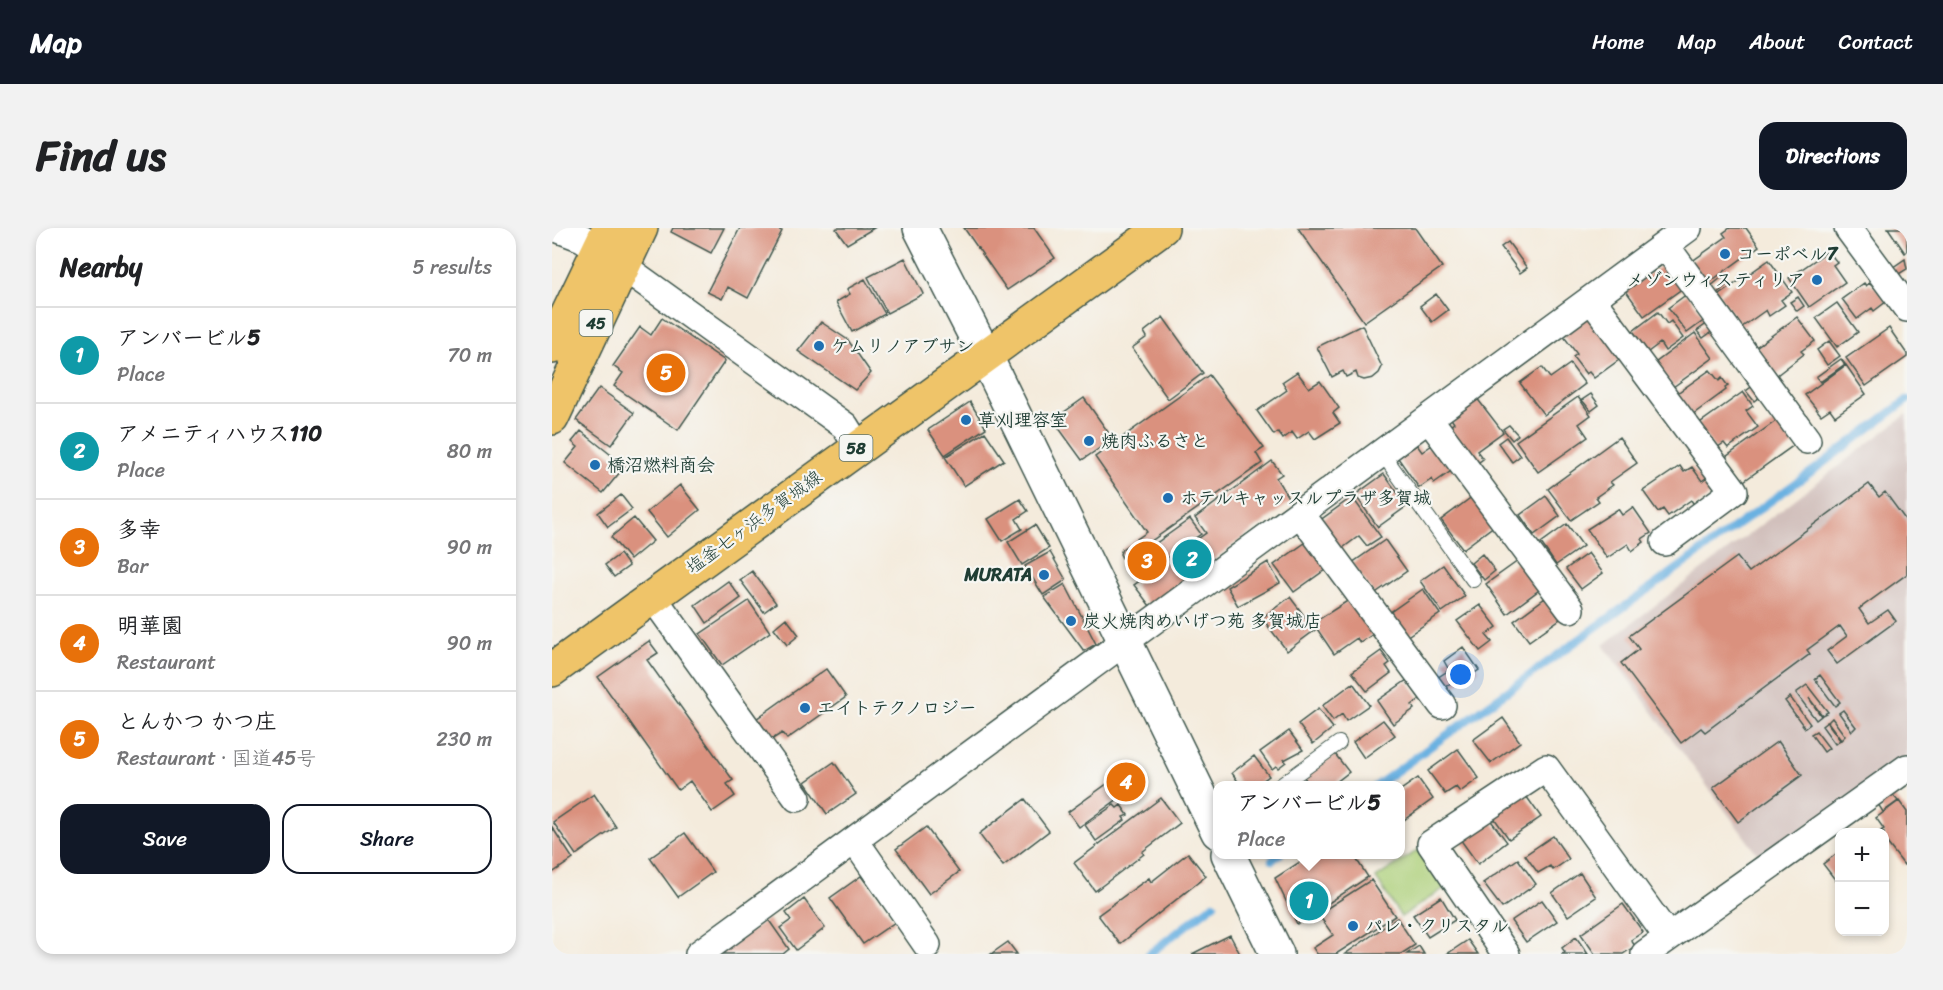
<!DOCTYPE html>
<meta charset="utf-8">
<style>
body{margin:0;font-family:Sriracha,"Klee One",sans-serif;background:#f2f2f2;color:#202124}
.controls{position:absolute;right:18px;bottom:18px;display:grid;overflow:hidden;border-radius:12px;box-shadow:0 3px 9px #0003}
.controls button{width:54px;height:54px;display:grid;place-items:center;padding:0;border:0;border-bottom:2px solid #e0e0e0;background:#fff;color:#202124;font:30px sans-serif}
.you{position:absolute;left:909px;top:447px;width:21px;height:21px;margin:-15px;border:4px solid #fff;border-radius:50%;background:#1a73e8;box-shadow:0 0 0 9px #1a73e833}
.badge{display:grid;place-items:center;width:39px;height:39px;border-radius:50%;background:#111827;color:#fff;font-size:20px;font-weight:700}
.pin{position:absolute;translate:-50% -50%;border:3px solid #fff;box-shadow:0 2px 6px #0006}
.popup{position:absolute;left:661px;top:553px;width:192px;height:78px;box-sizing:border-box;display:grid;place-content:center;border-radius:12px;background:#fff;filter:drop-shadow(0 2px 4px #0005);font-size:20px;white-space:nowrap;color:#757577}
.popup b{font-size:22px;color:#202124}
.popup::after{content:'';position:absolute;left:50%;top:100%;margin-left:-12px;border:12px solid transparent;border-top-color:#fff}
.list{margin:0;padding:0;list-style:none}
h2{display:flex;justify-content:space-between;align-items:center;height:78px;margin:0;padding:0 24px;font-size:26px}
h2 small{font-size:20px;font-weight:400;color:#757577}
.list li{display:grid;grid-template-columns:39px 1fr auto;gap:18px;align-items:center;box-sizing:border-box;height:96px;padding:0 24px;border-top:2px solid #e0e0e0}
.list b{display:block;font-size:22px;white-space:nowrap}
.list p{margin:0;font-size:20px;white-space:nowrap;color:#757577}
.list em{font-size:20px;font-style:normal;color:#757577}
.actions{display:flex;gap:12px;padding:18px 24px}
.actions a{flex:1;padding:14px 0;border:2px solid #111827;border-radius:18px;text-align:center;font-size:21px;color:#111827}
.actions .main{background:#111827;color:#fff}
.map{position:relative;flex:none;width:1355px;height:726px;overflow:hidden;border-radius:18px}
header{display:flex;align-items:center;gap:36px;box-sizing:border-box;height:84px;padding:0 30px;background:#111827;color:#fff}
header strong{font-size:28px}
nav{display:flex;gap:33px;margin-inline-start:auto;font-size:21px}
.intro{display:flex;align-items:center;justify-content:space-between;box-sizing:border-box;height:144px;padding:0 36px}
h1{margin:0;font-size:42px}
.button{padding:15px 27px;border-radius:18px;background:#111827;color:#fff;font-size:21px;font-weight:700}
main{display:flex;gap:36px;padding:0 36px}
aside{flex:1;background:#fff;border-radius:18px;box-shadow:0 3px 9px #0003}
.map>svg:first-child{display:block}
.industrial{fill:#d1c0bc}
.green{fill:#accf78;stroke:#668656;stroke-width:1.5}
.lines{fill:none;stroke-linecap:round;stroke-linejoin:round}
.stream{stroke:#6bb1e1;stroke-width:8}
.building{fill:#da917e}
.service-casing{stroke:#3f574d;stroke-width:16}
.minor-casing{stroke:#3f574d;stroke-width:30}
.tertiary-casing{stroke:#3f574d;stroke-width:36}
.primary-casing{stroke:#3f574d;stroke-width:36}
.trunk-casing{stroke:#3f574d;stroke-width:36}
.service{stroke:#fff;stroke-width:14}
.minor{stroke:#fff;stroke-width:27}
.tertiary{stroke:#fff;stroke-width:33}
.primary{stroke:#efc469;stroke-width:33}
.trunk{stroke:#efc469;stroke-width:33}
.poi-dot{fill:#1f6fb2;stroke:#f6f6f2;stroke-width:2}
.labels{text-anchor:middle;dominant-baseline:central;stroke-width:4.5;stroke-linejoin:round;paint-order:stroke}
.shield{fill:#f6f6f2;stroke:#60746d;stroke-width:1.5}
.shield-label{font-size:16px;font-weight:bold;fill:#1f3d34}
.poi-label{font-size:18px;font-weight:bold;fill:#1f3d34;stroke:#f6f6f2;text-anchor:start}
.street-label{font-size:18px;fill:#1f3d34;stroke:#f6f6f2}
</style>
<header>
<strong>Map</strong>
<nav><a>Home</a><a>Map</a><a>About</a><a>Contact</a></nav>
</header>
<div class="intro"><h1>Find us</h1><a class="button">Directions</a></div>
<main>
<aside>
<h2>Nearby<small>5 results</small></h2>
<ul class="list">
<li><span class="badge" style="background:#0f9aa8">1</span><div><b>アンバービル5</b><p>Place</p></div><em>70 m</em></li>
<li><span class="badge" style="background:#0f9aa8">2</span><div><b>アメニティハウス110</b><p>Place</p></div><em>80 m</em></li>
<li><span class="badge" style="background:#e8710a">3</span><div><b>多幸</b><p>Bar</p></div><em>90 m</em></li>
<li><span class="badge" style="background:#e8710a">4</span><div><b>明華園</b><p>Restaurant</p></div><em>90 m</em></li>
<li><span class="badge" style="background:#e8710a">5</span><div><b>とんかつ かつ庄</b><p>Restaurant · 国道45号</p></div><em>230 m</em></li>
</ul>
<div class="actions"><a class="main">Save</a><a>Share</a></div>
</aside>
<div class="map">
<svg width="1355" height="726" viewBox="0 0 1355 726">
<rect width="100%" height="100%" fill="#f6f6f2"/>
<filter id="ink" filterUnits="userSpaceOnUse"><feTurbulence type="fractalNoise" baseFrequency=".0167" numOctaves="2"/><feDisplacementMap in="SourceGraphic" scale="12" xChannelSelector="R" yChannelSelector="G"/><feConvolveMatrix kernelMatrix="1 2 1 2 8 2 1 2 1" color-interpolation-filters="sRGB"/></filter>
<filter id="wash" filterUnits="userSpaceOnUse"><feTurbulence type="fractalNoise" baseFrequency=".008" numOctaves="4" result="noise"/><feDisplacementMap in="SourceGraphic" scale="24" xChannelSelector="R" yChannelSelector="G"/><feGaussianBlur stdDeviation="1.35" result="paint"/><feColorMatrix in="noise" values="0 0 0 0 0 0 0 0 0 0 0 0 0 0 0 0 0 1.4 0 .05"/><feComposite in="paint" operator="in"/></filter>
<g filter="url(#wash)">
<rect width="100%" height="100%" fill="#f4ebdc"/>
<path class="industrial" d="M1355 186V530L1209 631 1051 417Z"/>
<path class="green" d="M869 620 894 659 849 689 824 650Z"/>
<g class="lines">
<path class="stream" d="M824 558 1266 239 1355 172
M720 632 728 626
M597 726 662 676"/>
</g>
<g id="blocks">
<path class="building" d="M121 0H172L159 25 119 4Z
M188 0H223L230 3 196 70 176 59 170 71 155 64Z
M285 0H322L295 16 284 1Z
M412 0H482L503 30 455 62Z
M746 0H863L890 39 812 94Z
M1178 0H1194L1207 18 1155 56 1139 34 1174 9 1171 5Z
M1336 0H1355V23L1353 25Z
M956 14 975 40 968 45 949 19Z
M1276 23 1285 34 1281 37 1293 54 1257 79 1237 50Z
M353 30 371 66 335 85 316 49Z
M1353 31 1355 41 1342 49 1337 42Z
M1217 32 1240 64 1229 72 1233 77 1217 88 1214 82 1190 99 1167 67Z
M1113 35 1131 60 1092 88 1074 63Z
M1170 49 1176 56 1164 66 1158 59Z
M313 51 333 86 300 104 284 74 298 66 295 61Z
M1312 55 1314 58 1317 55 1321 59 1323 58 1335 73 1322 83 1320 80 1305 91 1290 71Z
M884 66 896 82 880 94 868 78Z
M1135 66 1154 91 1135 105 1116 80Z
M1246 69 1252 78 1245 83 1238 74Z
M1285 75 1306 104 1285 119 1264 90Z
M1106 84 1115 96 1119 93 1131 110 1113 123 1108 115 1096 124 1081 103Z
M1038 85 1071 129 1042 150 1037 144 1034 146 1021 129 1025 126 1010 106Z
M611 89 651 145 616 171 580 120 595 109 592 104Z
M1245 89 1263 113 1249 123 1252 126 1225 147 1204 119Z
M110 90 173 133 126 202 62 158 71 145 61 138 88 99 99 107Z
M269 94 296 112 319 145 303 162 246 123Z
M1156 95 1162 102 1151 110 1145 103Z
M810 97 830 139 827 145 821 150 812 152 806 150 804 144 794 149 791 143 780 149 765 119Z
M1337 100 1355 126V129L1314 158 1294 130Z
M1143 105 1161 130 1121 159 1103 135Z
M1277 113 1288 128 1275 137 1265 122Z
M1289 131 1293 136 1268 154 1264 149Z
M1018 136 1033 156 992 187 968 155 990 139 998 150Z
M1294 137 1314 166 1283 188 1278 181 1269 187 1253 167Z
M1158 142 1167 153 1170 150 1176 158 1173 160 1174 162 1140 187 1124 166Z
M745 144 757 160 768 153 787 180 781 185 788 195 763 211 757 203 745 211 740 204 731 211 726 204 722 207 705 183 735 162 730 154Z
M657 147 712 220 704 225 710 235 575 330H570L568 326 570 321 595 304 543 229Z
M1202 157 1210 167 1202 173 1194 163Z
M47 160 82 185 59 217 24 192Z
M1191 164 1201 178 1194 183 1206 199 1176 220 1172 215 1163 221 1145 197Z
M1039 166 1047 177 1039 183 1030 172Z
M924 169 951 204 925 223 931 231 923 237 895 200 902 195 898 189Z
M1026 169 1039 187 1027 196 1036 209 986 244 964 213Z
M532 170 561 211 530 232 501 192Z
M418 174 434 200 393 227 376 202Z
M1224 193 1242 217 1189 255 1171 231Z
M957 197 966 207 960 212 951 201Z
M29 203 73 238 51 265 13 235 26 219 20 214Z
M433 204 452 232 412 258 393 229Z
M954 209 968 228 960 234 946 215Z
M1067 209 1085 235 1058 254 1061 257 1044 269 1047 273 1019 292 996 261Z
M883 215 902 241 882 255 880 251 867 260 846 230 865 217 870 224Z
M720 233 730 246 724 250 739 274 598 378 582 357 654 305 643 290Z
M1128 238 1132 244 1140 239 1150 253 1155 249 1165 262 1143 278 1139 272 1116 288 1111 281 1106 284 1091 263Z
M832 246 855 278 826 299 803 267Z
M1317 256 1327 269 1333 264 1355 294V346L1307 381 1317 395 1336 382 1344 393 1285 436 1275 423 1295 408 1288 398 1255 422 1258 426 1153 504 1149 500 1129 515 1069 435 1087 421 1077 408 1185 329 1197 344Z
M128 257 148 282 115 309 95 284Z
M69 267 80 281 56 299 46 285Z
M921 268 943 297 911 321 889 292Z
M994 268 1008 288 982 307 968 287Z
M800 269 829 309 815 318 807 308 788 322 767 293Z
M468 271 476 283 464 291 470 301 450 313 436 291Z
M1081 279 1099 305 1090 311 1092 314 1080 323 1076 316 1055 330 1035 301 1066 281 1070 287Z
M82 290 101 313 78 332 59 309Z
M638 291 649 306 593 346 582 331Z
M1015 296 1031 318 1004 337 989 315Z
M483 297 497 320 470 337 456 314Z
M757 312 777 339 742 364 722 337Z
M833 312 855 343 822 366 800 335Z
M498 324 514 352 491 367 473 338Z
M1036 325 1051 345 1029 361 1014 341Z
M68 326 77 338 62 349 53 337Z
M930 326 943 343 932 352 919 335Z
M966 333 987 362 955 386 934 356Z
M716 334 728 355 686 378 675 359Z
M891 337 913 368 890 384 868 353Z
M200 343 224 375 212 384 188 352Z
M176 353 189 370 155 395 143 377Z
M513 356 544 416 532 423 492 369Z
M871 361 888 386 854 409 837 385Z
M738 369 763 402 735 423 710 390Z
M800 370 824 404 808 415 805 410 782 426 761 395Z
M993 370 1008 391 977 413 962 393Z
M197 373 218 404 170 437 148 406Z
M928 377 945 399 934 407 940 414 928 423 905 393Z
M234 390 247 407 235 417 222 400Z
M97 413 106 425 95 432 181 552 175 556 183 568 160 584 138 553 126 562 46 449Z
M911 419 927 442 903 458 900 454 892 460 885 450 897 442 892 433Z
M829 423 838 435 834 438 839 445 815 463 800 444Z
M274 441 294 469 235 511 230 505 219 512 204 491Z
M1268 447 1288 474 1283 478 1263 451Z
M855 452 868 471 860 477 862 481 841 496 825 473Z
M801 455 817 477 794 493 790 486 781 493 770 478Z
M1255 457 1276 484 1270 487 1257 470 1269 488 1264 492 1244 465Z
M1238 469 1258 496 1253 500 1233 473Z
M766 481 781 500 761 516 746 496Z
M1291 482 1304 499 1300 503 1287 485Z
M951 490 968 514 939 535 921 512Z
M1280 490 1293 508 1289 512 1276 494Z
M831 492 843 507 812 530 801 514Z
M1275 494 1288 512 1283 516 1270 498Z
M737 503 751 522 732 532 734 534 726 540 724 538 720 541 708 524Z
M1264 503 1277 520 1272 524 1259 506Z
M1226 513 1250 547 1186 594 1161 560Z
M906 521 927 550 908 564 904 559 893 566 876 543Z
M783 526 797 544 779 558H758L752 549Z
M702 528 717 548 703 558H689L680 545Z
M282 534 304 566 275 586 253 554Z
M584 535 595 550 527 599 516 584Z
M866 550 881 571 849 594V562Z
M972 565 989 589 957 611 940 587Z
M42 566 64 599 24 627 1 594Z
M1340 566 1346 573 1331 584 1326 576Z
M609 570 628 595 590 624 592 626 543 663 522 635Z
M473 571 497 603 451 638 427 606Z
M1347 573 1355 584V634L1352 637 1332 611V604H1327L1332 601 1324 590Z
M562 577 565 580 569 577 576 587 571 589 573 592 544 613 533 597Z
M937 590 955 614 926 636 908 611Z
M0 599 21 631 0 645Z
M374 599 407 644 377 666 344 621Z
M133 605 161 644 126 669 98 630Z
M1001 608 1017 631 1001 642 998 638 986 645 973 627Z
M1288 623V658L1271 636Z
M636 625 654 648 568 716 546 687 597 650 599 654Z
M769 626H801L816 649 745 696 723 650 757 628 760 633Z
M966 631 984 656 950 680 931 655Z
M1028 645 1044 669 1016 688 1000 665Z
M309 648 343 694 311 716 278 670Z
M819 652 843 688 784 726H765L761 720 781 707 766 686Z
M889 669 903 692 876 709 861 687Z
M252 671 273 700 244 722 228 700 239 692 234 685Z
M990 672 1005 693 974 714 959 693Z
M1071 676 1091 704 1079 712 1083 718 1071 726H1043L1029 706Z
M845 690 863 717 849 726H793Z
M216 691 237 721 231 726H166Z
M678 707 688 726H640Z
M1024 709 1036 726H1010L1013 724 1010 720Z
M916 712 926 726H895Z
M456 714 465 726H439Z
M867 718 872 726H855Z"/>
</g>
</g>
<g filter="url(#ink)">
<use href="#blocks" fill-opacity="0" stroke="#3f574d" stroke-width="1.5"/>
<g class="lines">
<defs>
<path id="service" d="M830 225 921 352
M728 558 787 515"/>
<path id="minor" d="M4 0 30 10 47 21 293 198 306 219
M1296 0 1355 80
M1113 17 1255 212
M1040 72 1182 263 1113 314
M877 191 1018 381
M748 285 890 477
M100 368 245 570
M303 613 375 717
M147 726 1136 0
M954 726 879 616 994 540 1116 709
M1093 726 1355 540"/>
<path id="tertiary" d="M368 0 434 129 666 604
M676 626 725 726"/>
<path id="primary" d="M0 442 610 0"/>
<path id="trunk" d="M0 119 57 0
M0 190 89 0"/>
</defs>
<use href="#service" class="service-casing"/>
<use href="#minor" class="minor-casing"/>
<use href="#tertiary" class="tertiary-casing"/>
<use href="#primary" class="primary-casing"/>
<use href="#trunk" class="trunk-casing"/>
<use href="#service" class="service"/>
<use href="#minor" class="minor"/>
<use href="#tertiary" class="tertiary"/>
<use href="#primary" class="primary"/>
<use href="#trunk" class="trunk"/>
</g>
</g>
<g class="poi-dot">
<circle cx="1173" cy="26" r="6"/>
<circle cx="1265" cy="52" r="6"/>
<circle cx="267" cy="118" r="6"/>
<circle cx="414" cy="192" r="6"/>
<circle cx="537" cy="213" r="6"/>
<circle cx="43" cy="237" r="6"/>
<circle cx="616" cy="270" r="6"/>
<circle cx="492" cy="347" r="6"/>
<circle cx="519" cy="393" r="6"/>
<circle cx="253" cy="480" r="6"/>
<circle cx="801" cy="698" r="6"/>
</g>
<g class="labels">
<g class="shield">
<rect x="27.5" y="82" width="33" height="26" rx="4.5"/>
<rect x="287.5" y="207" width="33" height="26" rx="4.5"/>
</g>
<g class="shield-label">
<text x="44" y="95">45</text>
<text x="304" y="220">58</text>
</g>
<g class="poi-label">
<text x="1185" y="26">コーポベル7</text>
<text x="1253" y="52" text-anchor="end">メゾンウィスティリア</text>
<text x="279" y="118">ケムリノアブサン</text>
<text x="426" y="192">草刈理容室</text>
<text x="549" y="213">焼肉ふるさと</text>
<text x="55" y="237">橋沼燃料商会</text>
<text x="628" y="270">ホテルキャッスルプラザ多賀城</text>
<text x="480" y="347" text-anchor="end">MURATA</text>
<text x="531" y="393">炭火焼肉めいげつ苑 多賀城店</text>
<text x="265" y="480">エイトテクノロジー</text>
<text x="813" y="698">パレ・クリスタル</text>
</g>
<g class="street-label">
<text transform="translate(202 294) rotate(-36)">塩釜七ヶ浜多賀城線</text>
</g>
</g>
</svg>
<div class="controls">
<button>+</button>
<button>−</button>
</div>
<div class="you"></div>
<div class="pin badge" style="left:757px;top:673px;background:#0f9aa8">1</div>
<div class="popup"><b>アンバービル5</b>Place</div>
<div class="pin badge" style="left:640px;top:331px;background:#0f9aa8">2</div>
<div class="pin badge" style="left:595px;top:333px;background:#e8710a">3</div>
<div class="pin badge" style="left:574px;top:554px;background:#e8710a">4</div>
<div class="pin badge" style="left:114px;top:145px;background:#e8710a">5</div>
</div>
</main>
